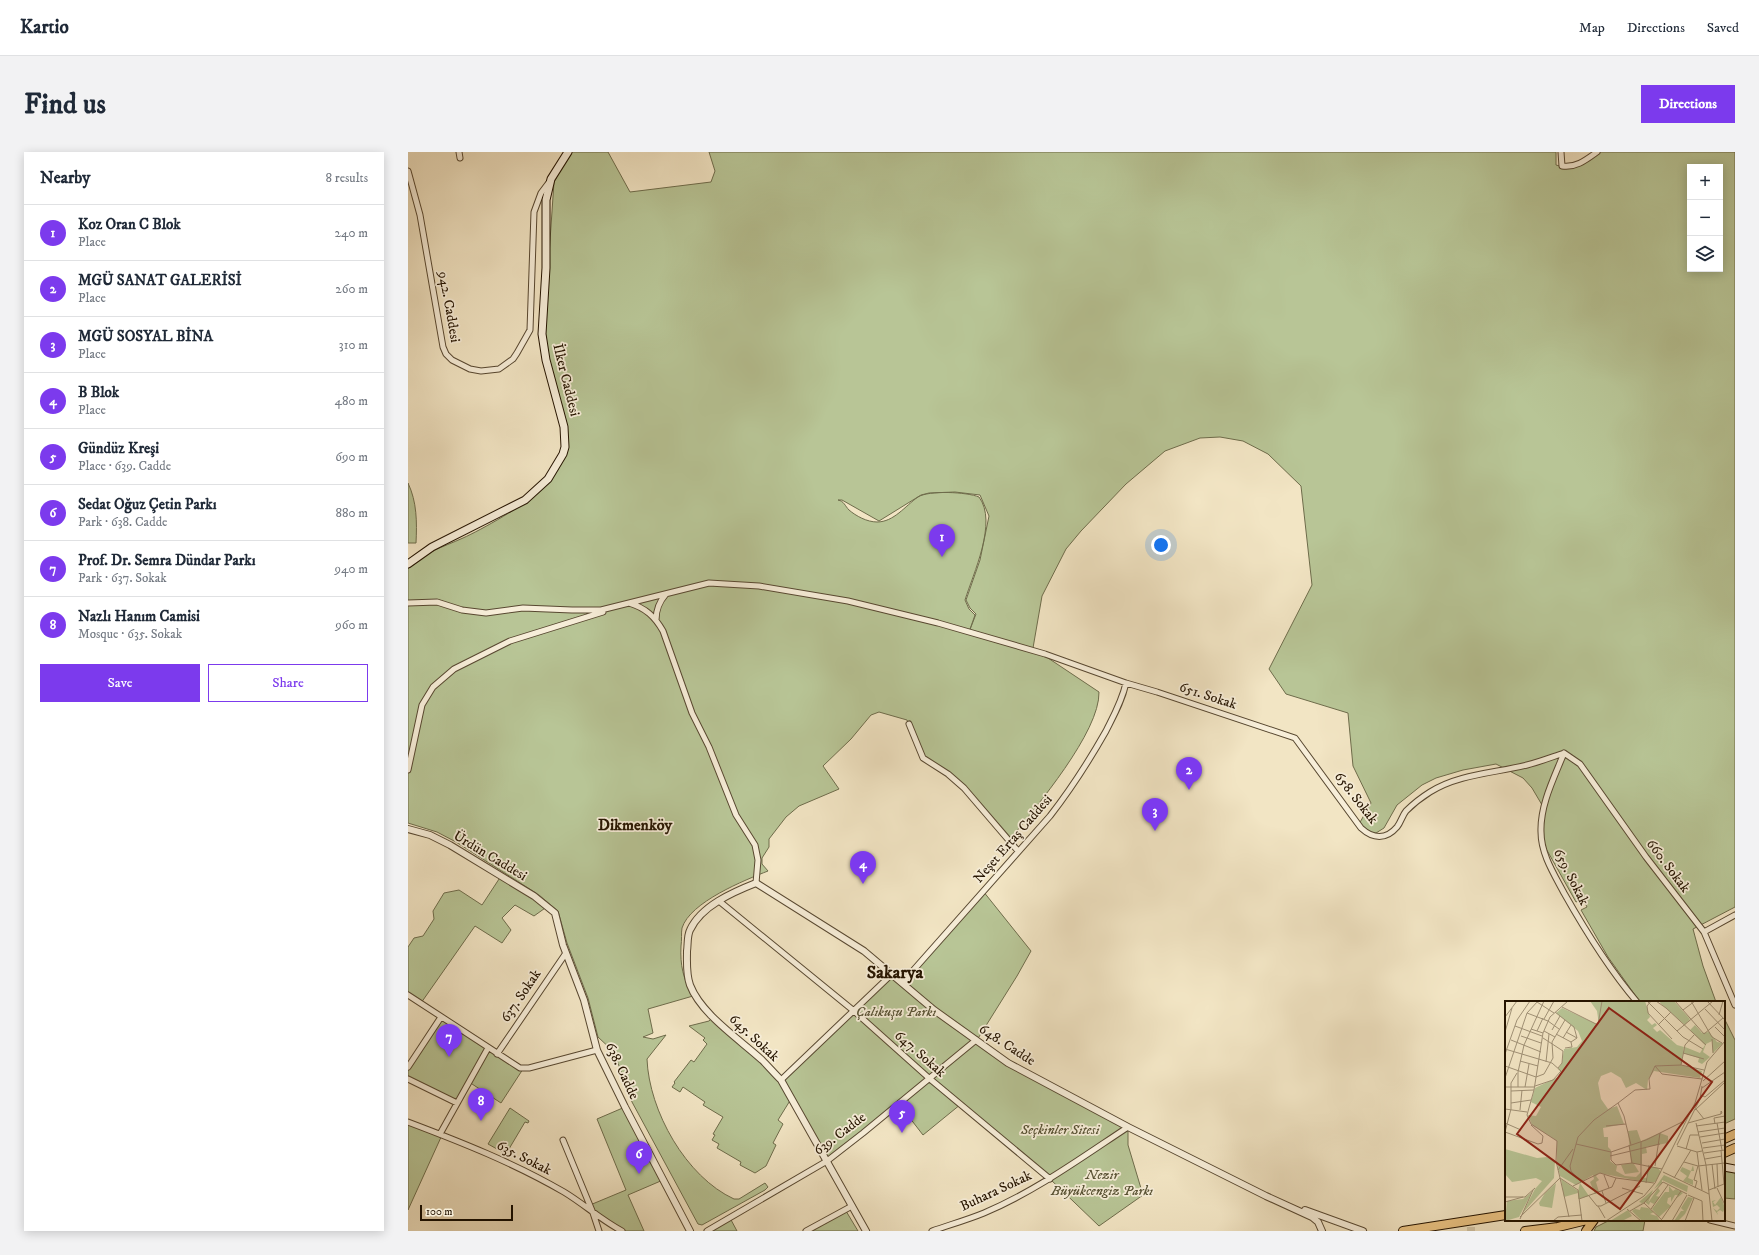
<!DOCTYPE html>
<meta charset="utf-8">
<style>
body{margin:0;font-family:"IM FELL DW Pica",serif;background:#f2f2f3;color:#1f2937}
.controls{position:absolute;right:12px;top:12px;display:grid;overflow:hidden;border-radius:0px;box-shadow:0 2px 10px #0003}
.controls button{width:36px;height:36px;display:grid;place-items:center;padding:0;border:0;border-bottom:1px solid #e0e1e3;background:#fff;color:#1f2937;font:20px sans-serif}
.scale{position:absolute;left:12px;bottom:10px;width:93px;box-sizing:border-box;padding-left:4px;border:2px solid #251400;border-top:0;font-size:11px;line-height:14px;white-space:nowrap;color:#251400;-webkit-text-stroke:3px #f7eed9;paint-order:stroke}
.you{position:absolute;left:753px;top:393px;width:14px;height:14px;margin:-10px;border:3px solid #fff;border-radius:50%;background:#1a73e8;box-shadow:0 0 0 6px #1a73e833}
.badge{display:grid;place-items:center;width:26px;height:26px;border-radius:50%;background:#7c3aed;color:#fff;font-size:13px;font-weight:700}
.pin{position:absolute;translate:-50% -33px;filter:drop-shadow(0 1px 2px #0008)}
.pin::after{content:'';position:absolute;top:21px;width:14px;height:12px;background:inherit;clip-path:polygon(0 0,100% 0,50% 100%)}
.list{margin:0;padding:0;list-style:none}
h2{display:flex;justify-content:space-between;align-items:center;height:52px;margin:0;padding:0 16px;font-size:17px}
h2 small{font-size:13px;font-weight:400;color:#747a83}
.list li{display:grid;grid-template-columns:26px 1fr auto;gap:12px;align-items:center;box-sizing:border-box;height:56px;padding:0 16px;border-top:1px solid #e0e1e3}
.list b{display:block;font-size:15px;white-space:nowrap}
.list p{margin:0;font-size:13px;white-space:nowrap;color:#747a83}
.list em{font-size:13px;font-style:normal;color:#747a83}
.actions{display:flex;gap:8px;padding:12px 16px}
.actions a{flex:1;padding:9px 0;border:1px solid #7c3aed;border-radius:0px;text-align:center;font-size:14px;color:#7c3aed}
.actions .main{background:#7c3aed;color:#fff}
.icon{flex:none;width:22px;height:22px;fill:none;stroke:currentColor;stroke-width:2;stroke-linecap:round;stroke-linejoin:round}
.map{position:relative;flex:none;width:1327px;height:1079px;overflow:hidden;border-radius:0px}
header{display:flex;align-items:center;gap:24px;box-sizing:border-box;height:56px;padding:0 20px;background:#fff;border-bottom:1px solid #e0e1e3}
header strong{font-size:19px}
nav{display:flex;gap:22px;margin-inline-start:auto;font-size:14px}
.intro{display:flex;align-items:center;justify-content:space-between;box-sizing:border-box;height:96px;padding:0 24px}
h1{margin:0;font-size:28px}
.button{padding:10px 18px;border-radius:0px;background:#7c3aed;color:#fff;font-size:14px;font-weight:700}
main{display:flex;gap:24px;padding:0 24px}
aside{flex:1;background:#fff;border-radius:0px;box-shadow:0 2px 10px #0003}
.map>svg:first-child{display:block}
.green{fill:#b8c596;stroke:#6e6c4b;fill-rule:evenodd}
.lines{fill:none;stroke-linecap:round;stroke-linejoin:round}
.primary-tunnel{stroke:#d3c6a7;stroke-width:8;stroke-dasharray:8 4;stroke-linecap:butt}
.minor-casing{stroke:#584831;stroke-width:7}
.tertiary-casing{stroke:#584831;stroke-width:8}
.secondary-casing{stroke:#251400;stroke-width:9}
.primary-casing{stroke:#251400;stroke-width:10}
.minor{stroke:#f7eed9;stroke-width:5}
.tertiary{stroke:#f7eed9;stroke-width:6}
.secondary{stroke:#f7eed9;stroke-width:7}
.primary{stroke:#e9c282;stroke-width:8}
.labels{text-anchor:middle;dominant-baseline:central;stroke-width:3.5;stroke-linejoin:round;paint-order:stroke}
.street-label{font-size:14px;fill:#251400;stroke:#f7eed9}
.park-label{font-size:14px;font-style:italic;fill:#585234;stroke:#f7eed9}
.quarter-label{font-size:16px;font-weight:bold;fill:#251400;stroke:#f7eed9}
.district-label{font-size:18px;font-weight:bold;fill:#251400;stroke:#f7eed9}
.inset-road{fill:none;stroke:#a09176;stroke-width:1}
.view{fill:#8f2418;fill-opacity:0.15;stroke:#8f2418;stroke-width:2}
.inset-edge{fill:none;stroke:#251400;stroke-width:2}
</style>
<header>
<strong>Kartio</strong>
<nav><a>Map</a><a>Directions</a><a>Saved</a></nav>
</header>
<div class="intro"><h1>Find us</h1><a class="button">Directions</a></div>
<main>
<aside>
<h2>Nearby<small>8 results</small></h2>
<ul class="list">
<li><span class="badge">1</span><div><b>Koz Oran C Blok</b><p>Place</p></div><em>240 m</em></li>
<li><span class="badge">2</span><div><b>MGÜ SANAT GALERİSİ</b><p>Place</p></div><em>260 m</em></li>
<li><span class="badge">3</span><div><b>MGÜ SOSYAL BİNA</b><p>Place</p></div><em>310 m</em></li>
<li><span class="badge">4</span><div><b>B Blok</b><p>Place</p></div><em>480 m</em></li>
<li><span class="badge">5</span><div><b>Gündüz Kreşi</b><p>Place · 639. Cadde</p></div><em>690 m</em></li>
<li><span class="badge">6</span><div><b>Sedat Oğuz Çetin Parkı</b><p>Park · 638. Cadde</p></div><em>880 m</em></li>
<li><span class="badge">7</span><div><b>Prof. Dr. Semra Dündar Parkı</b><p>Park · 637. Sokak</p></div><em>940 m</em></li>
<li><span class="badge">8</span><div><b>Nazlı Hanım Camisi</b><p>Mosque · 635. Sokak</p></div><em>960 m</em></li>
</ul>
<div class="actions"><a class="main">Save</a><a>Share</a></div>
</aside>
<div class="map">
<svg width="1327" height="1079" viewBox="0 0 1327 1079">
<rect width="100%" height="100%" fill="#f2e5c4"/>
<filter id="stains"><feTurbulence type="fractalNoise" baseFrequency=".005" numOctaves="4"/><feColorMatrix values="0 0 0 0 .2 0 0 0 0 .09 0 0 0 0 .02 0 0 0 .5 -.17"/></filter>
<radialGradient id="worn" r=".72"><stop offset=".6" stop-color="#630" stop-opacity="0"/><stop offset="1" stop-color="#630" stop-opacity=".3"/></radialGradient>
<path class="green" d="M162 0H200L222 40 303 30 307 19 301 0H1148V13L1159 16 1187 0H1327V755L1285 777 1295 814 1308 850H1232L1200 805 1173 758 1179 755 1175 747 1168 750 1136 693 1134 688 1137 658 1124 636 1115 626 1088 612 1055 618 1028 626 1014 633 989 653 976 676 968 681H961L951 672 963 651 945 614 940 561 878 542 861 517 904 433 893 334 860 302 835 289 812 285 792 286 757 299 718 332 673 379 658 397 634 444 625 496 691 540C692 580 628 655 603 686L591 675 554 632 513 602 499 568 471 560 463 563 443 587 415 614 431 637 391 654 378 665 361 687V695L354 706V712L360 719C337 728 282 750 274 776 273 781 274 788 273 794 272 813 275 827 285 844L240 857 245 881 235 885 245 887 258 883 239 907C241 959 278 1025 326 1047H331L357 1031 360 1035 357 1038 294 1073 290 1072 224 950 206 900 190 885 180 846 159 791 150 759 131 743 48 690 29 680 0 671V417C18 399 33 396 55 386 73 378 119 352 131 339 141 327 149 311 157 298L136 177 146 30ZM1282 15H1312V117H1282ZM547 340 572 343 581 364 572 408 558 448 562 456 568 462 561 480 567 463 561 457 557 448C565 422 590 370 571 345 559 340 521 338 510 345 497 354 486 370 469 370 459 370 448 364 441 358 437 354 436 349 430 348H434L471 369 513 343 521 341Z
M0 331C9 350 9 370 8 391H0Z
M93 724 140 754 126 764 107 753 94 766 103 778 94 791 67 774 13 851 0 843V795L6 786 15 784 26 767 25 759 36 741 51 738 74 753Z
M575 739 623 799 609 824 569 888 600 911 720 975V993L735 1043 691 1074 642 1027 553 952 515 983 491 952 419 1009 383 947 370 968 375 972 365 991 368 993 358 1014 347 1021 332 1013 333 1010 309 996 311 992 304 988 307 983 305 982 315 965 295 953 297 950 275 935 272 940 264 935 267 931 266 930 283 908 286 910 299 892 295 888 297 886 281 874 301 869 306 864 372 927 484 822 494 830Z
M33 865 115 917 93 951 61 930 49 951 0 927V915Z
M1316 866 1327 888V967L1316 972Z
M217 955 255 1028 220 1043 236 1079H214L185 1061 182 1053 218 1038 189 967Z
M102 956 121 969 120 971 117 970 98 1002 80 992Z
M0 970 34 983 0 1058Z
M1316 1015 1327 1017V1047L1316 1046Z
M438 1059 450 1079H401Z
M322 1066 329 1079H299Z
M1202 1068H1237L1235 1079H1186L1188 1075Z"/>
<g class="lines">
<path class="primary-tunnel" d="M1059 1079H1068"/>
<defs>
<path id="minor" d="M51 0 52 6
M1153 0 1154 14C1168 16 1178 8 1189 0
M0 19 12 63 35 195 38 202 44 208 62 217 73 219 91 217 105 207 109 201 122 178 126 60 133 41 142 29
M0 451 29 450 54 458 78 461 115 456 164 458H193L301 431 351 434 440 449 530 471 637 502 718 531
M221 451C238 456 247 465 255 479L284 561 301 595 328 663 347 693 350 708 348 731
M248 468C248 457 251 450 258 442
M501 572 515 606 540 622 556 636 610 699
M1156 601 1172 612 1238 705 1296 780 1327 853
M1156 601C1146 626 1132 653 1133 680 1133 702 1146 722 1156 741 1178 780 1200 816 1229 850
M0 618 14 553 25 535 46 517 102 489 195 460
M311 749 446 859 522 927 642 1027
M1296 780 1327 763
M494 831 642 664C663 637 681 609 698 579 706 563 714 549 718 531L749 540 887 586 953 676C965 687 978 688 989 675 993 670 994 664 998 659 1005 652 1014 645 1022 640 1050 622 1087 621 1119 613 1131 610 1144 605 1156 601
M0 843 112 916H121L189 898
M89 902 158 801
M0 915 33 865
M0 927 49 951
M373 928 484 822
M0 970C53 990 106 1011 156 1040 176 1052 193 1068 214 1079
M32 982 80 896
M155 988 185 1061 191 1079
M1302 1068 1327 1074
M299 1079 419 1009 455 981 568 888
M398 1079 444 1054
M524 1079C541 1073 559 1068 576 1061 628 1039 673 1006 720 975"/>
<path id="tertiary" d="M0 677 22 683 42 693 126 744 147 761 155 793 176 848 189 898 217 955 282 1079
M897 1058 955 1079
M458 1079 373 928C366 921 360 914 354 908 331 887 293 862 282 833 278 822 279 810 279 799 280 793 279 784 282 778 293 754 325 740 348 731L456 799 526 858 600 911 720 975 858 1044 904 1065 910 1070 914 1079"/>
<path id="secondary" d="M0 412 24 395 117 348 140 327 155 302 157 295 156 275 138 208 134 182 138 116V48L143 27 160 0
M1316 1015 1327 1017"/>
<path id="primary" d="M1316 987 1327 982
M1316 1001 1327 996
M995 1079 1098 1063
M1117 1079 1150 1075 1179 1068
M1178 1079 1186 1068"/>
</defs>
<use href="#minor" class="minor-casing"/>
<use href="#tertiary" class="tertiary-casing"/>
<use href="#secondary" class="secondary-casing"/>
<use href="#primary" class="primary-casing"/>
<use href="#minor" class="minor"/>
<use href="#tertiary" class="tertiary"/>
<use href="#secondary" class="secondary"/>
<use href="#primary" class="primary"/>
</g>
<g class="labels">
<g class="street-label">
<text transform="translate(41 155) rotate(80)">942. Caddesi</text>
<text transform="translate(158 228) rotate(76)">İlker Caddesi</text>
<text transform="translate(800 544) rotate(18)">651. Sokak</text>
<text transform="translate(948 646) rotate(52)">658. Sokak</text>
<text transform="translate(605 687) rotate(-49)">Neşet Ertaş Caddesi</text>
<text transform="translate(82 704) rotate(31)">Ürdün Caddesi</text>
<text transform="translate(1260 714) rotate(53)">660. Sokak</text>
<text transform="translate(1163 725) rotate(63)">659. Sokak</text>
<text transform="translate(113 844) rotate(-56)">637. Sokak</text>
<text transform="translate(346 886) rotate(43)">645. Sokak</text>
<text transform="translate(599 893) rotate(33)">648. Cadde</text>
<text transform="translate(512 902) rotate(41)">647. Sokak</text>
<text transform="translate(214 919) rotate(65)">638. Cadde</text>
<text transform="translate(432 982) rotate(-37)">639. Cadde</text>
<text transform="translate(116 1006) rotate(27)">635. Sokak</text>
<text transform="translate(588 1039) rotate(-25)">Buhara Sokak</text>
</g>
<g class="park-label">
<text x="488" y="860">Çalıkuşu Parkı</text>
<text x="652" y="978">Seçkinler Sitesi</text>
<text x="694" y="1023">Nezir<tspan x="694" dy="16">Büyükcengiz Parkı</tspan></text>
</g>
<g class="quarter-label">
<text x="227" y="673">Dikmenköy</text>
</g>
<g class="district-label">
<text x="487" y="821">Sakarya</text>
</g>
</g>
<g transform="translate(1097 849)">
<rect width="220" height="220" fill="#f2e5c4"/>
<path d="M85 0H140L145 16 142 19 147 24 150 22 152 24 148 27 152 31 155 29 172 44 179 46 176 64 197 70 195 77 149 70 143 79 142 89 131 82 121 87 116 77 106 71 96 75 93 82 96 98 103 108 112 105 119 123 98 127 99 136H103V146L106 149 105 160 112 165 111 170 120 175 131 176 136 171 135 180 94 172 91 175 94 179 91 181 94 191 90 193 85 181 89 178 88 174 71 184 55 175 52 161V140L27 124 23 114 31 115 36 106 26 101 30 87 53 76 56 71 53 68 57 62 59 48 72 46 77 40 73 30 51 12 57 7 94 24 92 10ZM156 0H169L185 18 180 24 155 2ZM190 24 197 32 204 31 212 41 218 42 208 52 207 40 201 43 198 51 205 56 197 63 193 61 194 57 178 52 180 46 195 52 200 44 185 29ZM132 129 136 140 155 132 163 135V142L141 146 142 152 137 153V163H129L134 171 120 173 116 164 126 162 123 130ZM0 148 32 157 42 156 50 160 49 177 17 213 30 188 37 180 31 177 7 181 0 173ZM188 164 189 170H186L183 177 188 179V184L178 180 182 175 175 170 177 166 186 170ZM144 165 153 167 156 171 150 181H136V176L142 177ZM159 174 183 185 182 191 157 179V182L149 188ZM56 178 73 190 75 182 84 195 73 198V192L59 196ZM51 182 47 207 35 205 34 202 40 192ZM164 185 168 190 171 188 178 192 172 197 173 194H170L166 201V196L163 197 162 202 166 205 154 216 147 208 160 191H164ZM153 187 155 190 151 195 155 196 160 190 149 203 145 201 144 204 140 201 125 209 137 202 134 201 148 189 143 202ZM27 191 14 216 0 220 2 200 18 198ZM183 196 188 197 180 213 173 220H169L176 210H179L176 207ZM216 196 220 207 218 211 215 209 212 211 213 214 208 207 212 210 215 207 212 204 208 206 207 200 211 199 208 201 210 204ZM136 206 143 207 149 211 145 213 152 215 155 220 136 219 127 210 130 208 135 209ZM123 209 127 215 117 220H105Z" fill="#b8c596"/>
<path class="inset-road" d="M63 0 45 16 38 32 29 89 22 114 26 123 52 140 51 160 55 177 73 189 77 220M142 0 178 36 198 48M146 0 142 5 143 12 167 38M151 0 161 7 201 44M170 0 199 33 218 17M186 0 207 36 217 42M202 0 220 19M32 1 49 12M57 6 93 24 97 0M200 8 220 29M178 9 190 0M50 11 69 26 72 37 66 41 51 33M22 12 43 20 54 28M214 14 218 0M0 16 12 0M39 18 49 0M153 24 166 11M10 25 37 35M210 26 220 36M26 28 38 32M47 29 55 15M32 30 38 17M39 30 50 36M172 30 208 0M0 31 7 7M61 31 72 37M16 35 36 42M38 37 58 50 57 62 53 67M58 37 66 24M207 38 208 52M6 39 36 51M60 47 67 46 66 41M0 48 47 62 56 70 48 79 30 85M178 52 199 58M0 53 12 19 25 0M15 60 33 65M41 61 44 33M176 64 180 44 189 34M0 65 31 76 39 73 48 57 47 41 60 19M150 65 157 73 197 78M150 65 176 64 199 69M0 77 22 12 33 0M198 80 220 60M0 86H29M13 86V71L19 44 39 0M20 86 24 63M197 87 220 71M6 90 29 89M196 94 200 96 220 79M6 102 26 99M0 108 22 111M191 108 199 118M15 109 17 89M190 109 220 81M0 122 16 129M183 122 216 113V110L217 111 216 113M191 122 201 164 207 220M212 122 217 149M210 123 209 117 220 115M101 125 121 123M191 125 220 121M0 131 33 143 37 142 38 135 26 124M0 131 6 108V82L12 72M193 131 220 127M195 136 220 132M197 142 220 138M71 143 106 151M124 144 127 162M126 144 119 115 113 102 130 89 145 88 144 78 150 65M172 144 195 98 197 85M172 145 192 151 197 150M198 147 220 144M181 148 185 134H194M216 149 219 183M106 151 141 139 177 121 179 122M106 151V159L111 164 127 162 157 168M192 151 197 189M199 152 220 149M105 155 155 143M200 158 217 155M179 161 193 165 220 162M207 163 210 188M212 163 213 186M150 165 155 132M53 169 68 148M158 171 204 193M99 174 104 187M169 177 186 149M76 181 66 170 65 165 73 136 89 119 113 102M136 181V141M141 182 144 164M68 185 95 172 111 177 149 182M117 187 138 193M190 187 192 180 189 179 193 165M212 187 220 204M204 189 219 183M97 190 101 202M183 194 197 200 198 220M84 195 92 205H96L135 185M0 196H20L30 187M74 198 107 186 111 177M0 201 18 196M139 202 158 220M93 205 100 217M122 208 136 220M146 208 163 184M125 210 139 202 158 181 182 193M15 216 55 177 64 216M15 218 28 189M157 218 176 190M8 220H21M48 220 53 216 77 214M101 220 139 195 150 182 190 102 202 61 220 40M167 220 182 194M180 220 189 197"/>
<path class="view" d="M104 7 207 81 115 208 12 133Z"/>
<rect width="220" height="220" class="inset-edge"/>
</g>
<rect width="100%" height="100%" filter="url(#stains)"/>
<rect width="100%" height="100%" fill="url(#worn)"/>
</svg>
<div class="controls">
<button>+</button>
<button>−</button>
<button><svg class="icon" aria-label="layers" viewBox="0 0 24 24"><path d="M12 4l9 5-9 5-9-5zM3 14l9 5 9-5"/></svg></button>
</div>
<div class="scale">100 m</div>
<div class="you"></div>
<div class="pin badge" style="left:534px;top:405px">1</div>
<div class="pin badge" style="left:781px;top:638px">2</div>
<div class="pin badge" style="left:747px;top:679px">3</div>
<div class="pin badge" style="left:455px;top:732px">4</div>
<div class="pin badge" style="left:494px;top:981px">5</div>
<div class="pin badge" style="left:231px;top:1022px">6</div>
<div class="pin badge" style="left:41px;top:905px">7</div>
<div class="pin badge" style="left:73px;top:969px">8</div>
</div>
</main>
